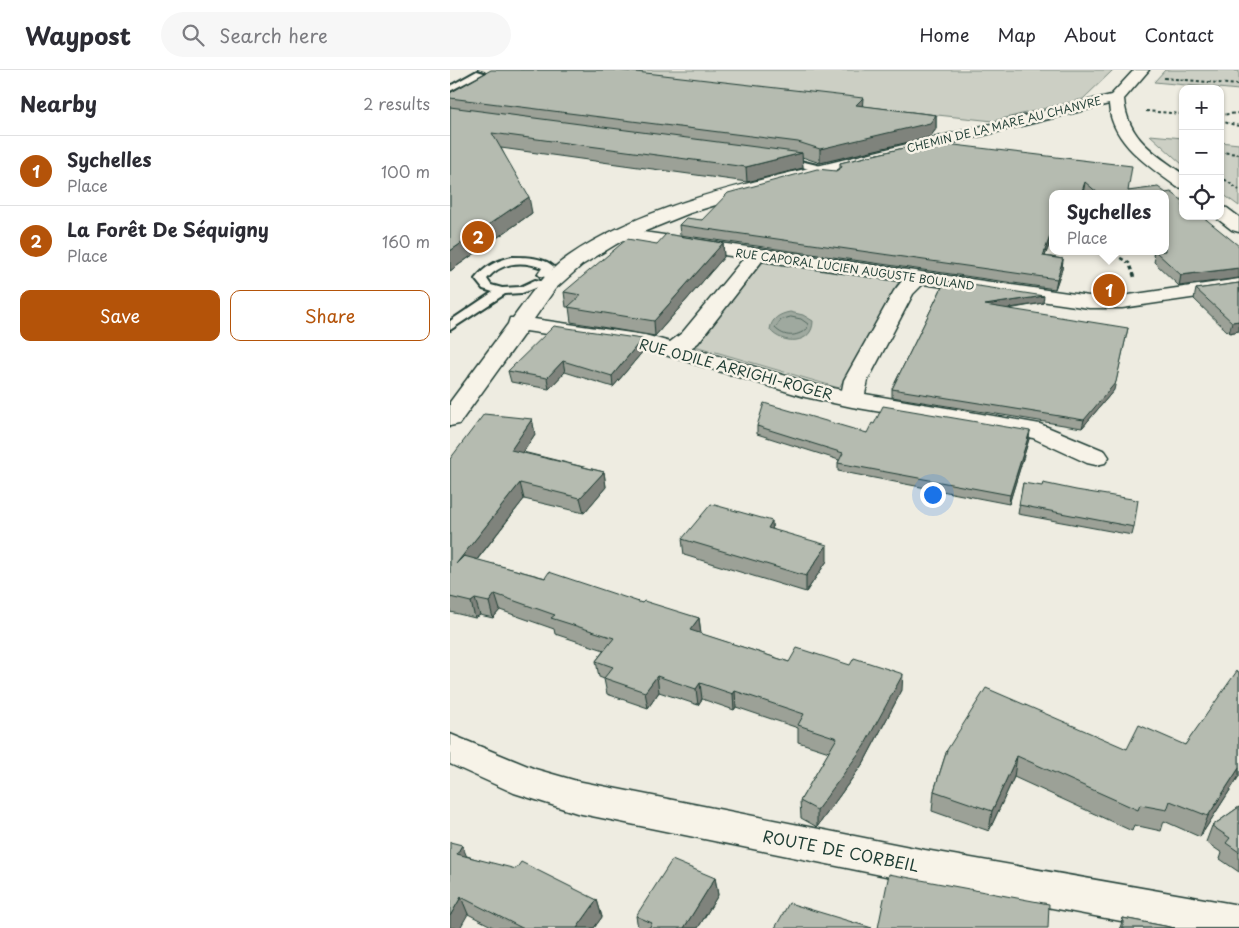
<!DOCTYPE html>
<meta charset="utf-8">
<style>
body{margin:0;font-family:"Playpen Sans",sans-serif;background:#f7f7f7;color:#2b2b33}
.controls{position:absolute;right:15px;top:15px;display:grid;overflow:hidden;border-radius:10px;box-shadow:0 1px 4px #0004}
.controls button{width:45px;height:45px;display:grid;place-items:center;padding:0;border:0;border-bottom:1px solid #e1e1e2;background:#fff;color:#2b2b33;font:25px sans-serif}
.you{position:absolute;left:482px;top:424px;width:18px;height:18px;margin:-12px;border:4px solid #fff;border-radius:50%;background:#1a73e8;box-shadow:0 0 0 8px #1a73e833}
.badge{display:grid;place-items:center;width:32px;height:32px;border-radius:50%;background:#b45309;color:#fff;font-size:16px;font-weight:700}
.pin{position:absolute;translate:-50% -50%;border:2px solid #fff;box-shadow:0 1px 5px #0006}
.popup{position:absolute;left:599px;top:120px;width:120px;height:65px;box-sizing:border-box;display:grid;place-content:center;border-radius:10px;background:#fff;filter:drop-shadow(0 1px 4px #0005);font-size:16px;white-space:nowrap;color:#7c7c81}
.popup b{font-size:19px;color:#2b2b33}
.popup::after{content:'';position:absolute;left:50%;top:100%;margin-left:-10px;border:10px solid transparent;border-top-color:#fff}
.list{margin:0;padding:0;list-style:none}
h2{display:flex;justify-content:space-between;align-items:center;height:65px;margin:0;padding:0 20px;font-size:21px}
h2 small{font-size:16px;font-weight:400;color:#7c7c81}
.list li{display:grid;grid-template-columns:32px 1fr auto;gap:15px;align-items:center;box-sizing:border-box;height:70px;padding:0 20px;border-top:1px solid #e1e1e2}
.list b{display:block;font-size:19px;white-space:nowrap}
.list p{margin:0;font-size:16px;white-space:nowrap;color:#7c7c81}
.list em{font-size:16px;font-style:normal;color:#7c7c81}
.actions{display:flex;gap:10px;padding:15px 20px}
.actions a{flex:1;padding:11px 0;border:1px solid #b45309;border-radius:10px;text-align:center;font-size:18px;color:#b45309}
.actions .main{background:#b45309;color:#fff}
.icon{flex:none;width:28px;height:28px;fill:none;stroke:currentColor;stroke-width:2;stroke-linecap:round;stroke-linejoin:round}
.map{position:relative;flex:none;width:789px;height:858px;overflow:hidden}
header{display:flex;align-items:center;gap:30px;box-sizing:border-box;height:70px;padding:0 25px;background:#fff;border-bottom:1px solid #e1e1e2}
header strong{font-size:24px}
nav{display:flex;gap:28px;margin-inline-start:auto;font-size:18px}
.search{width:350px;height:45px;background:#f7f7f7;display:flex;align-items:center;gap:12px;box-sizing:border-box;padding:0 18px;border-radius:28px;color:#7c7c81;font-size:19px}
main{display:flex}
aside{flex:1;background:#fff}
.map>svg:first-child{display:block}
.green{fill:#cccfc4;stroke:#76867c}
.water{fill:#9fa99f;stroke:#6c7e74}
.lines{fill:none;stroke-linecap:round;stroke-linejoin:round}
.shore{stroke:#52685f;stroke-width:1}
.service-casing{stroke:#1f3d34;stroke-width:4}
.minor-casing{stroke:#1f3d34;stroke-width:3}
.path-far1{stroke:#1f3d34;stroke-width:2;stroke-dasharray:3 2.5;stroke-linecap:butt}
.path{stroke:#1f3d34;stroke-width:2.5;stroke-dasharray:4 3;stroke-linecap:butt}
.service{fill:#f7f3e8;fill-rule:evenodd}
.minor{fill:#f7f3e8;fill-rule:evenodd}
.wall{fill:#9ca197;stroke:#1f3d34}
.shaded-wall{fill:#7f837b;stroke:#1f3d34}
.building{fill:#b5bbb0;stroke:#1f3d34}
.labels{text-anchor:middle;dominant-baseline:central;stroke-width:5;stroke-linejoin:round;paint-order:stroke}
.far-street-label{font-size:11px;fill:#1f3d34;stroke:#f7f3e8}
.street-label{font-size:14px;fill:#1f3d34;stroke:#f7f3e8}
.near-street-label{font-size:16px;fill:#1f3d34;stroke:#f7f3e8}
</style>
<header>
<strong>Waypost</strong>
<div class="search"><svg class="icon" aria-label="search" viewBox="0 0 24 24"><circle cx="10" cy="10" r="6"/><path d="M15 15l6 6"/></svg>Search here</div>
<nav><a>Home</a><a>Map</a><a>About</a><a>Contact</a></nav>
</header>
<main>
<aside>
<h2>Nearby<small>2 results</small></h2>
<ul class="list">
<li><span class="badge">1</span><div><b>Sychelles</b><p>Place</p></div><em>100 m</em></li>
<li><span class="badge">2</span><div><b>La Forêt De Séquigny</b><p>Place</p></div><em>160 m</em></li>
</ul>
<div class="actions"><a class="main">Save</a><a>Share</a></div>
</aside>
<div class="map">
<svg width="789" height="858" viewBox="0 0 789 858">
<rect width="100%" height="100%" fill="#eeece1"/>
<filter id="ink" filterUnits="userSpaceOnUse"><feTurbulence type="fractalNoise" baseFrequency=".02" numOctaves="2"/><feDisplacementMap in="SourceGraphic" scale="10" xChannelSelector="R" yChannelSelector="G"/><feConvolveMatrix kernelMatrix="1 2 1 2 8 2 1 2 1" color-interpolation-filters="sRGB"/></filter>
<g filter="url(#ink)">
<path class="green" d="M70 0H663L633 29 543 51Z
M715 0H789V20L704 12Z
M700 65 733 68V95Z
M770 72 789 74V136L770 122Z
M313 192 449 211 389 318 245 276Z"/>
<path class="water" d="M340 242 353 245 363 251C363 275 332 275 320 260 321 249 329 244 340 242Z"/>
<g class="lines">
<path class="shore" d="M341 247 351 249 358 254 357 259C346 267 335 268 325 258L331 250Z"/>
<defs>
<path id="service" d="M27 1 34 3 0 21V16Z
M334 87 375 97 377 99 372 102 331 92V88Z
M62 187C75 187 94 187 104 197L101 202 110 204 112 206 106 209 90 206 88 204 92 198C72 190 51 192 37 209L41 215 52 218 70 217 85 210 102 213 104 215 98 218 87 217 72 223 55 224 0 260V251L43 222 33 219 25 209C35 196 46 191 62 187Z"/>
<path id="minor" d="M684 0H699L674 29C677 68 704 83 733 104V118L727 117C699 96 661 73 659 34L317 119 240 143 193 162 639 226H672L789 209V221L672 238H639L473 214 463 224 418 310 415 324 590 354 655 381 659 387 655 393 646 395 637 393 583 368 402 337 355 327 192 278 76 261 9 354 0 356V332L58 254 60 248H63C80 225 95 202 119 186 195 134 303 112 392 90 482 68 571 47 661 25ZM173 170 294 188 232 263 220 272 195 265 84 249 105 219 132 195ZM312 191 452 211 444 221 394 310 392 320 367 315 241 278 248 273Z
M770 137 777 138 789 147V162L782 160 764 146H770Z
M0 664 85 699 127 711 475 780 789 835V858H708L475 814 127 743 64 723 0 694Z"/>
</defs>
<use href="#service" class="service-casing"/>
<use href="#minor" class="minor-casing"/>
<path class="path-far1" d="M785 0H789
M714 8 789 15
M696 41 733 44
M770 45 789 43
M770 51 789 56
M770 82 789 84
M770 106 789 120"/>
<path class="path" d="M658 181 679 193 684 207"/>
<use href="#service" class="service"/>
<use href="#minor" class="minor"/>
</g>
<path class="wall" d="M0 23 412 36 486 45V59L480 67 370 93 352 87 353 98 297 112 51 78 82 143 0 201Z
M479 72 678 121 716 123 752 146 729 216 704 192 705 188 703 186 704 181H715V124H636L634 121 603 124V165L595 186 613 189 612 199 605 219 230 165 229 155 252 150 386 101 390 98V93Z
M273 173 274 187 205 266 121 252 119 237H116L114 222 207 174Z
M495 211 593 233 558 239 664 320 632 358 442 327V319Z
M789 213V261L779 263 744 229 746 219Z
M192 269 194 280 163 317 115 302 99 319 61 312 58 301Z
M82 349 85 364 73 382 154 402 156 417 134 443 74 429 27 490 249 548 251 564 339 592 452 620 414 692 367 757 351 748 350 731 379 682 348 672V658L286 637 284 640 252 629 248 635 209 622 198 638 157 624 154 609 149 607 146 591 154 580 105 564 104 559 50 540 43 548 30 545 25 548 0 542V389Z
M307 356 417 363 579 369 559 434 388 401V393L389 390 307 364Z
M573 413 684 457 682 465 568 444Z
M323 459 377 491 356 522 234 485 232 469Z
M789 602V706L750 767 714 751 711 761 684 755 682 761 564 707 539 761 482 741 484 721 497 680 677 679 735 675Z
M789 737V802L770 789 772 783 756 772 762 756Z
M17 786 147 830 152 847 144 858H45L18 844 0 858Z
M265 808 268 825 248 858H188L186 846Z
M673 848 725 858H670Z"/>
<path class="shaded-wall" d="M413 28 412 42 406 35Z
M486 45V59L480 67 370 93V79Z
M352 83 353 98 297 112 296 97Z
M635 112 633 124H631Z
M79 127 82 143 0 201V181Z
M603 158V165L591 196 593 186Z
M273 173 274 187 205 266 204 251Z
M613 189 612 199 605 219 607 209Z
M789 198V208L729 216 731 205Z
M594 226 593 233 534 242 535 235Z
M789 251V261L779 263 782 252Z
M678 258 664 320 632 358 634 350Z
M192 269 194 280 163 317 162 306Z
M113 291 115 302 99 319 97 308Z
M82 349 85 364 65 395 61 380Z
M580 361 579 369 559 434 560 425Z
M154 402 156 417 134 443 130 428Z
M70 413 74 429 11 510 6 494Z
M322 451 323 467 318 458Z
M377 475V491L356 522V506Z
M45 524 50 540 43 548 39 532Z
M25 529 30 545 25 548 21 532Z
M249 548 251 565 240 560Z
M453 604 452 620 414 692 367 757V740Z
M207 606 209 622 198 638 195 622Z
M250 613 252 629 248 635 246 619Z
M285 621 286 637 284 640 283 624Z
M567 686 564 707 539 761 542 741Z
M789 698V706L750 767 758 746Z
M12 775 19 792 7 784Z
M265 808 268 825 248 858H234Z
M11 827 18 844 10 858H0V846Z
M147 830 152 847 144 858H127Z"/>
<path class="building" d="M41 0H165L205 4 413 28 406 35 486 45 480 53 370 79 348 72 0 28V23Z
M0 37 352 83 296 97 42 63 79 127 0 181Z
M479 72 682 96 678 121 708 117 716 123 721 122 733 131V146H752L789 176V198L731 205 706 182 715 181V124H649L635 112 631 124H603V158L593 186 613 189 607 209 229 155 236 148 252 150 278 123 367 99 386 101 392 97 390 93Z
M216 164 273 173 204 251 118 237 131 225 114 222 177 169 207 174Z
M495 211 594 226 535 235 678 258 666 312 634 350 442 319Z
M789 213V251L782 252 746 219Z
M104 256 192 269 162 306 113 291 97 308 58 301Z
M314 333 417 363 422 353 424 354 433 336 580 361 560 425 388 393 393 383 307 356Z
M34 344 82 349 61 380 154 402 130 428 70 413 6 494 14 486 95 508 99 502 192 533 194 531 249 548 240 560 339 592 347 578 400 595 404 588 453 604 414 676 367 740 350 731 387 668 348 655 354 644 285 621 283 624 250 613 246 619 207 606 195 622 154 608 163 597 146 591 164 568 101 548 105 545 45 524 39 532 25 529 21 532 0 527V389Z
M573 413 592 416 593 413 626 420 688 430 684 457 569 435Z
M261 434 322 451 318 458 377 475 356 506 232 469Z
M787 601 789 602V698L758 746 720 731 717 740 690 735 688 740 567 686 542 741 484 721 497 680 536 618 677 679 689 655 735 675Z
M789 737V782L776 773 780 768 762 756Z
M0 772 12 775 7 784 66 799 71 792 147 830 127 858H72L11 827 0 846Z
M222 790 265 808 234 858H199L202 853 186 846Z
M439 804 599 834 598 858H428Z
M339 833 422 858H325Z
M673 848 725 858H673Z"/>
</g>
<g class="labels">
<g class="far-street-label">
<text transform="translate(554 54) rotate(-14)">CHEMIN DE LA MARE AU CHANVRE</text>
<text transform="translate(405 199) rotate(8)">RUE CAPORAL LUCIEN AUGUSTE BOULAND</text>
</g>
<g class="street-label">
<text transform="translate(286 299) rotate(15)">RUE ODILE ARRIGHI-ROGER</text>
</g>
<g class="near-street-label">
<text transform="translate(391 780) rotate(11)">ROUTE DE CORBEIL</text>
</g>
</g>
</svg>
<div class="controls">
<button>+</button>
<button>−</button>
<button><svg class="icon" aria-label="locate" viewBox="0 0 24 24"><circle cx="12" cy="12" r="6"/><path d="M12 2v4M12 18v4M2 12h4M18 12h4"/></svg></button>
</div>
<div class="you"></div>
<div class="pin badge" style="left:659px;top:220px">1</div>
<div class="popup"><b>Sychelles</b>Place</div>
<div class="pin badge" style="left:28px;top:167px">2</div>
</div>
</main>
